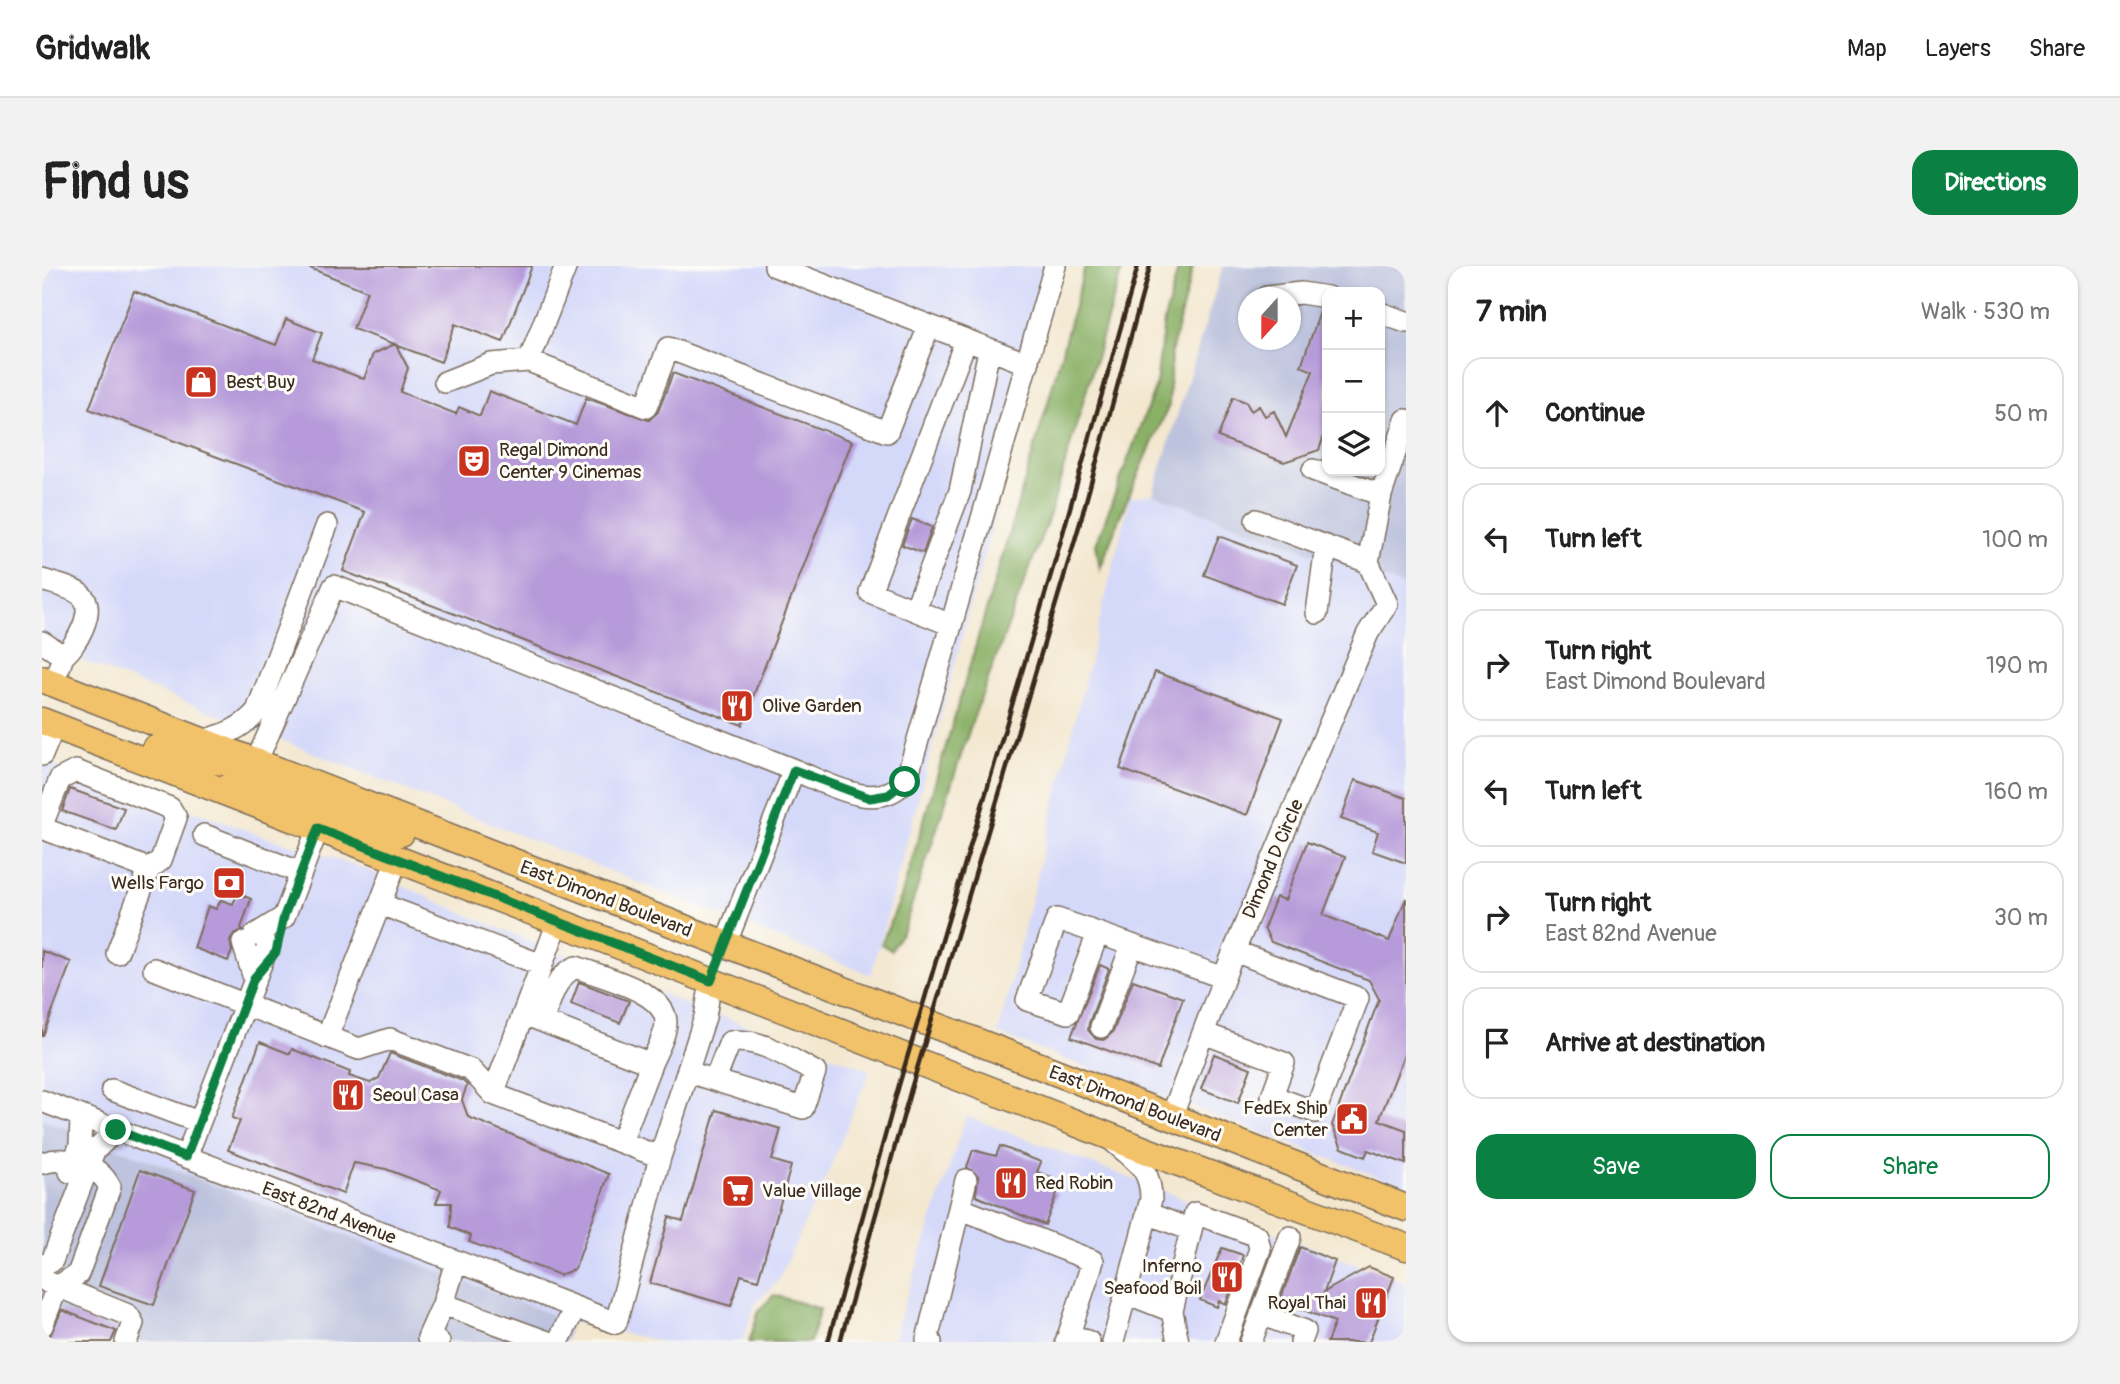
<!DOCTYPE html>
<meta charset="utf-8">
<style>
body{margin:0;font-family:Pangolin,sans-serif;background:#f2f2f2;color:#222}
.controls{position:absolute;right:21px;top:21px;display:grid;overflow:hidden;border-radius:14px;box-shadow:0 2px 5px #0004}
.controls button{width:63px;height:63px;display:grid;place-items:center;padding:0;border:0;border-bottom:2px solid #e0e0e0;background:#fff;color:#222;font:35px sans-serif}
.compass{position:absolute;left:1196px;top:21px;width:63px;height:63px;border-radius:50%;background:#fff;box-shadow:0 2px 5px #0004;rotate:201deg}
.stop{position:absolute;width:21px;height:21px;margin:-16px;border:5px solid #0b8043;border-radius:50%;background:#fff}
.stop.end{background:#0b8043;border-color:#fff;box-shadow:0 2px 7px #0008}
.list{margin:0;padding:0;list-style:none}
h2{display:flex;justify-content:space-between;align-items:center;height:91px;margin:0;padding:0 28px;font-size:30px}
h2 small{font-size:23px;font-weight:400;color:#767676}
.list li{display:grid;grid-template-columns:46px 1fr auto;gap:21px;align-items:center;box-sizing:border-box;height:112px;margin:0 14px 14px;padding:0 14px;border:2px solid #e0e0e0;border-radius:21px}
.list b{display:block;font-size:26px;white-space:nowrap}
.list p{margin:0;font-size:23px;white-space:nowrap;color:#767676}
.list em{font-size:23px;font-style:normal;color:#767676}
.actions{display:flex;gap:14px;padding:21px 28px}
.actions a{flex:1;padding:16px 0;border:2px solid #0b8043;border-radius:21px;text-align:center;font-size:24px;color:#0b8043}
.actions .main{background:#0b8043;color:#fff}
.icon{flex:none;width:38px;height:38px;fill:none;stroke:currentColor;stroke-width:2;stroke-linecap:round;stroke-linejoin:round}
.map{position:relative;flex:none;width:1364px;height:1076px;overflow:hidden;border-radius:21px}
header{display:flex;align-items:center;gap:42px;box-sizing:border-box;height:98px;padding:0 35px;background:#fff;border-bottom:2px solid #e0e0e0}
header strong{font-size:33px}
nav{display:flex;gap:38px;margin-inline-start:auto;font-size:24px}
.intro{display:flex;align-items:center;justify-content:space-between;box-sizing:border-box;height:168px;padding:0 42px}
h1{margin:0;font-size:49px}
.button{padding:18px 32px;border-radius:21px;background:#0b8043;color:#fff;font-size:24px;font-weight:700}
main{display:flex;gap:42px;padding:0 42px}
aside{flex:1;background:#fff;border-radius:21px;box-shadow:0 2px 5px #0004}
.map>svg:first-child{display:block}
.built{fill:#d4d8f9}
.industrial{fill:#bdc3de;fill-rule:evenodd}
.forest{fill:#8ab066;stroke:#626d42;stroke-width:2}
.building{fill:#b69ad9}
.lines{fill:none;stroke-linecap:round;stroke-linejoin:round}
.minor-casing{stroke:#7b6c5c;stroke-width:24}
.major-casing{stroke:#7b6c5c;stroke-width:29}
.minor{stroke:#fff;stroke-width:21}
.major{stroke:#f2c26a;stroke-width:26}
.rail{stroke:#3b2a1e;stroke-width:4.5}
.route{stroke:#0b8043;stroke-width:9}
.labels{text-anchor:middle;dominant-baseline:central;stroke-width:6;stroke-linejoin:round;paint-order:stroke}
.poi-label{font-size:19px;fill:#3b2a1e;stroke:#fdfcf7;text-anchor:start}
.street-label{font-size:19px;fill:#3b2a1e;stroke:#fdfcf7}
</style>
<header>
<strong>Gridwalk</strong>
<nav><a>Map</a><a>Layers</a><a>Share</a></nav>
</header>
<div class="intro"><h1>Find us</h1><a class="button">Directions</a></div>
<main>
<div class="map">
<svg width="1364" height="1076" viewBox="0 0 1364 1076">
<rect width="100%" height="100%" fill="#fdfcf7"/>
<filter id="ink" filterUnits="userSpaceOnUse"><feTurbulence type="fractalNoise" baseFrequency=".0143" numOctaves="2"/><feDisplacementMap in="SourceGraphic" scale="14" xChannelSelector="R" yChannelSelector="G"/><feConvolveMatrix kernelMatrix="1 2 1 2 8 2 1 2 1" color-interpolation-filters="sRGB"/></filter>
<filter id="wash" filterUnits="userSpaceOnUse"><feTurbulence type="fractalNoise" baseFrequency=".00686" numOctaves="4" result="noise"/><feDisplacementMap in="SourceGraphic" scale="28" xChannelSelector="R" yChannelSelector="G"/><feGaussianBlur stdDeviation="1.57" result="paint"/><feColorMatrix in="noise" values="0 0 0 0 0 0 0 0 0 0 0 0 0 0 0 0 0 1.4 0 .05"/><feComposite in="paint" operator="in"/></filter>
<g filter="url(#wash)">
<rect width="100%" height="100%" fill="#f3e7cf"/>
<path class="built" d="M11 0H1020L829 709 0 379V27Z
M1111 228 1364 321V921L956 768 1088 231Z
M0 492 22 505 128 536 221 570 319 601 437 654 637 735 828 804 786 907 736 1015 714 1037 700 1076H622L529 1056 0 853Z
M924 850 1364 1017V1076H850Z"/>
<path class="industrial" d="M1181 0H1364V321L1111 228ZM1285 26H1338V205H1285ZM1206 32H1248V74H1206Z
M0 853 529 1056 523 1076H0Z"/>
<path class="forest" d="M1043 0H1081L1009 245 930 456 862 662 849 684 839 678 859 631 1007 133Z
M1137 0H1151L1129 87 1127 139 1078 250 1058 303 1054 278 1114 119 1122 55Z
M732 1029 778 1043 768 1076H707L717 1044Z"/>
<g id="blocks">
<path class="building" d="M263 0H490L461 76 413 58 399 96 354 79 366 102 358 126 414 148 417 141 438 150 447 125 534 159 544 132 607 154 616 146 631 107 810 175 700 459 301 305 323 246 47 143 92 25 234 79 244 53 280 67 270 93 322 113 331 88 353 78 311 63 325 25Z
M1279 43 1285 44V161L1277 184 1242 196 1176 171 1191 131 1204 136 1209 145 1217 140 1223 150 1232 145 1244 171 1271 105 1259 100Z
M870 253 890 261 881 287 860 279Z
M1177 270 1255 299 1240 338 1162 309Z
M1113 406 1241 452 1205 549 1078 503Z
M1313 514 1364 532V597L1330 585 1336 566 1299 553Z
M28 523 82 542 74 564 20 545Z
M1265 576 1303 591 1281 649 1347 675 1364 632V784L1337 854 1364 864V898L1326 884 1323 891 1300 882 1290 859 1337 733 1327 714 1229 676 1222 662 1234 631 1243 634Z
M196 627 209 633 199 662 201 664 192 668 188 674 190 685 186 695 152 682 166 640 174 643 179 634 191 638Z
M0 685 29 696 1 770H0Z
M1058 699 1067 703 1047 757 1046 764 1054 773 1062 774 1071 766 1091 714 1141 732 1116 803 1029 771Z
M537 716 587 735 578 757 529 738Z
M218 776 248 788 250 783 308 806 307 810 328 817 337 812 348 787 421 815 425 819 420 834 426 851 567 908 533 1003 518 1009 427 976 429 970 408 961 409 937H394L399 924 344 903 312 897 301 928 186 884 198 855 190 852Z
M1172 788 1209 802 1196 837 1159 823Z
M674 844 739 863 730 894 749 900 716 1014 699 1009 689 1040 608 1017 627 951 641 955Z
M958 880 999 896 995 906 1009 911 1005 923 1015 927 1003 959 934 930 936 910 925 901 931 884 954 890Z
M98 904 153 924 112 1039 57 1020Z
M1258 981 1293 995 1282 1026 1327 1001 1352 1011 1327 1076H1285L1293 1056 1238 1035Z
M1180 982 1201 989 1184 1038 1177 1035 1175 1041 1158 1034Z
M20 1044 74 1065 69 1076H5Z"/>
</g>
</g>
<g filter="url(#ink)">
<use href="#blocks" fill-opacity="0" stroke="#7b6c5c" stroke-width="2"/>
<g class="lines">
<defs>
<path id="minor" d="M524 0 487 95 604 141 626 82 845 166 887 60
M733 0 986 98
M1225 31 1259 27 1285 31
M1338 47 1364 56
M403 116 449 98 487 95
M1271 204 1339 229
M1214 254 1326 296
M0 314C12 318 33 322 41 331 54 345 33 382 21 390
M1345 338 1326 296 1339 229 1364 154
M873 344 918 225 947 84
M1275 347 1284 280
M909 359 828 326 924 74
M0 376 21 390 17 402
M160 475C182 469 200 463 215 445L285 259
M0 489 12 460
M214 496 292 320 752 504C783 516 833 547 861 517 867 511 868 499 871 491L1013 0
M0 559 18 513 34 505 128 542 134 552 119 594 107 603
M0 562 107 603 75 687
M162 569 259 607 276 562
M355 593 338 638 500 699
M516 656 451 828 618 891
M1056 667 1026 747 985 734 1015 653C1071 672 1126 692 1182 712
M213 669 242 651 259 607
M201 677 212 712
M683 679 752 504
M112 703 317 783 348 773 429 804 451 828
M487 750 609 798 579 876
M501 755C508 735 513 710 534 701 559 711 623 725 624 756 624 769 614 786 609 798
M1059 761 1090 679
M1161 767 1242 797 1230 830 1273 846 1316 732 1192 685
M285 771 338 638
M646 806 761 842 773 806C748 793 718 771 688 776L673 814
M70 824 157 856
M0 835 574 1057 618 891 663 751 669 715
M1129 852 1192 685 1326 367 1345 338
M1071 875C1093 895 1109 901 1109 933L1071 1076
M144 891 226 680
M0 897C25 889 56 897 68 921L36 1008 15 1021 0 1060
M28 906 38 880 39 851
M917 942 1051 995 1027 1068
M1105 947 1149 964
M414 996 401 1038 506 1076
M0 1000 10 995 52 885 74 864
M5 1016 86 1049 91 1057 84 1076
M1084 1027 1130 1045
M1219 1048 1263 1065 1259 1076
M397 1076 386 1072 401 1038
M516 1076 533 1042
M889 1076 885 1074 924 914
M1024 1076 1027 1068 1047 1076
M1136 1076 1130 1045 1153 947 1215 970 1218 983 1184 1076
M1209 1076 1248 971"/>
<path id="major" d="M0 413 1364 942
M0 455 1113 888 1364 981
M113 483 147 492 192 497
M178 524 209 515 324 559 359 567"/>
</defs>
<use href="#minor" class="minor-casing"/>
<use href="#major" class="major-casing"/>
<use href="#minor" class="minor"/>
<use href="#major" class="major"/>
<path class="rail" d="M786 1076 857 819 1015 288 1096 0
M798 1076 869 823 1038 257 1108 0"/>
</g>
</g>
<g class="lines" filter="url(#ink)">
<path class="route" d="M74 864 144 891 212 712 234 686 242 650 276 562 669 715 752 504 828 532 846 529 863 516"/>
</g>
<defs>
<symbol id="shop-square" viewBox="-11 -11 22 22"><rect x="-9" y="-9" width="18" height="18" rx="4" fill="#c8321e" stroke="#fdfcf7"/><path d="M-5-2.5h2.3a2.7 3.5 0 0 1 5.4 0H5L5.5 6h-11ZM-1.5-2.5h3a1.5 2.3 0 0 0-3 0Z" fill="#fff"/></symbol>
<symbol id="theatre-square" viewBox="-11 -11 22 22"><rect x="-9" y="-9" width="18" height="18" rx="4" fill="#c8321e" stroke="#fdfcf7"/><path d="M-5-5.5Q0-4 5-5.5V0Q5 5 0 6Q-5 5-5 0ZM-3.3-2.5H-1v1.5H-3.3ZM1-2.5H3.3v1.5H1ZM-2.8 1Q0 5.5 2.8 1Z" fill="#fff"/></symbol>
<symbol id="restaurant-square" viewBox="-11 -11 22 22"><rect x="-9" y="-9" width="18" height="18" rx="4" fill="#c8321e" stroke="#fdfcf7"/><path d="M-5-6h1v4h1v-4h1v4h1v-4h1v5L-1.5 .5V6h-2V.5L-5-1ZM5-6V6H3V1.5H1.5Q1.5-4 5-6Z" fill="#fff"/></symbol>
<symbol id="bank-square" viewBox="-11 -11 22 22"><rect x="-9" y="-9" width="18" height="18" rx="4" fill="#c8321e" stroke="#fdfcf7"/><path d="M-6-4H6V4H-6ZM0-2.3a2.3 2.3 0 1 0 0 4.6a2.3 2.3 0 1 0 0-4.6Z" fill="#fff"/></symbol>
<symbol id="civic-square" viewBox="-11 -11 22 22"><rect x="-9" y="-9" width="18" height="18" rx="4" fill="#c8321e" stroke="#fdfcf7"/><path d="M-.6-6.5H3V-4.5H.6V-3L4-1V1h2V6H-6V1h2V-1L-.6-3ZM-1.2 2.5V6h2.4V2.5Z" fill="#fff"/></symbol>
<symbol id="supermarket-square" viewBox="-11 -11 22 22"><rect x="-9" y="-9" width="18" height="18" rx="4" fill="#c8321e" stroke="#fdfcf7"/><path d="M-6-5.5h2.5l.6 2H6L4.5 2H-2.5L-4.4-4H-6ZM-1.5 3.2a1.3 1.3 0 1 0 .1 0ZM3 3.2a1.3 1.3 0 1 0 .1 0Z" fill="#fff"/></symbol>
</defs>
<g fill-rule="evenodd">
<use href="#shop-square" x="140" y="97" width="38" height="38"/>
<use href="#theatre-square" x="413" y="176" width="38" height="38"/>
<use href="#restaurant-square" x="676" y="421" width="38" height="38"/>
<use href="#bank-square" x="168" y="598" width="38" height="38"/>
<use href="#restaurant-square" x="287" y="810" width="38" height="38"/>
<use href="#civic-square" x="1291" y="834" width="38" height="38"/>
<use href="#restaurant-square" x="950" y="898" width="38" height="38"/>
<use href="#supermarket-square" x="677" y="906" width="38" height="38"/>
<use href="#restaurant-square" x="1166" y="992" width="38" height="38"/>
<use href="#restaurant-square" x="1310" y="1018" width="38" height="38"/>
</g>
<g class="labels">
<g class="poi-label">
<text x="184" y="116">Best Buy</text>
<text x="457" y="184">Regal Dimond<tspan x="457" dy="22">Center 9 Cinemas</tspan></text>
<text x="720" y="440">Olive Garden</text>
<text x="162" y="617" text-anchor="end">Wells Fargo</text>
<text x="330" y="829">Seoul Casa</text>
<text x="1286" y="842" text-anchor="end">FedEx Ship<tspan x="1286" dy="22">Center</tspan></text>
<text x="993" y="917">Red Robin</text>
<text x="720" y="925">Value Village</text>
<text x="1160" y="1000" text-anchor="end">Inferno<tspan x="1160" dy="22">Seafood Boil</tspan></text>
<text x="1304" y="1037" text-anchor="end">Royal Thai</text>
</g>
<g class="street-label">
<text transform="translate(1231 593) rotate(-67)">Dimond D Circle</text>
<text transform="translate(564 633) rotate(21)">East Dimond Boulevard</text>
<text transform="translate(1093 838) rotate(21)">East Dimond Boulevard</text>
<text transform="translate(287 947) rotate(21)">East 82nd Avenue</text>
</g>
</g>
</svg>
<div class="controls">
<button>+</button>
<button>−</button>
<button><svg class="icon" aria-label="layers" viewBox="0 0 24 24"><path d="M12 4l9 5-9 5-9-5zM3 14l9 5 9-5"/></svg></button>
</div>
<svg class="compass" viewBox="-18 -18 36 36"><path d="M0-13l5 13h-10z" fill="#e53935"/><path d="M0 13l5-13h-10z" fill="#767676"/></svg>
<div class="stop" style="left:863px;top:516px"></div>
<div class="stop end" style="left:74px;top:864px"></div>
</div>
<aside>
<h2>7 min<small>Walk · 530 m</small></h2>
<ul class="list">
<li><svg class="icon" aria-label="ahead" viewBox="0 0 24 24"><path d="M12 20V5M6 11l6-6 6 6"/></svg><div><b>Continue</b></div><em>50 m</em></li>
<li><svg class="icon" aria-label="left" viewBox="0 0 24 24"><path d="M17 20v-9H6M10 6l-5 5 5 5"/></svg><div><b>Turn left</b></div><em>100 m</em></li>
<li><svg class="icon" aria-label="right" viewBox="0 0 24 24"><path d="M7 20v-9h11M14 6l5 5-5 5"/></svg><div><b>Turn right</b><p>East Dimond Boulevard</p></div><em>190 m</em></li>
<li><svg class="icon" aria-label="left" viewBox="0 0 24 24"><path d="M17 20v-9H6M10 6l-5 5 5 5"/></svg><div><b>Turn left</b></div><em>160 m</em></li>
<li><svg class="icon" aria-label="right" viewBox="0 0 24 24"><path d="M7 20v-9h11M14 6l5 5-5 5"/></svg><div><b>Turn right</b><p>East 82nd Avenue</p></div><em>30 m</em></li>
<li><svg class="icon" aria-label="arrive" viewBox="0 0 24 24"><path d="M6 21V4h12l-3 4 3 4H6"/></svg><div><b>Arrive at destination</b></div></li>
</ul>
<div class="actions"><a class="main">Save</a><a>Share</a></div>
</aside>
</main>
